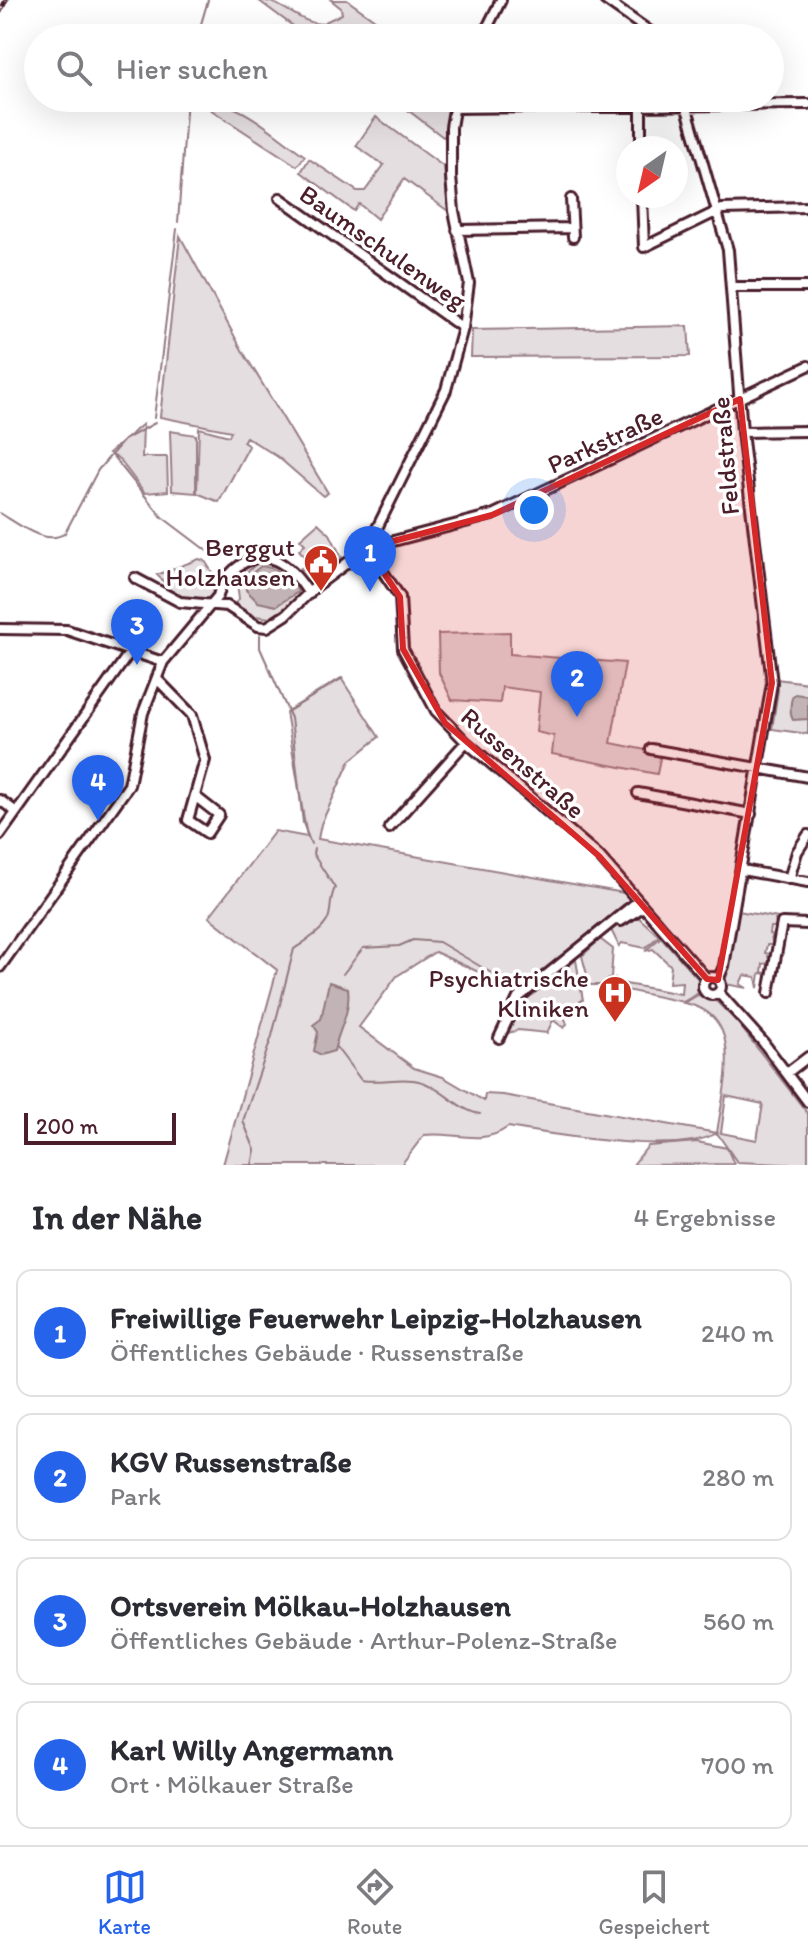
<!DOCTYPE html>
<html lang="de">
<meta charset="utf-8">
<style>
body{margin:0;font-family:Itim,sans-serif;background:#f7f7f7;color:#2b2b33}
.compass{position:absolute;left:616px;top:136px;width:72px;height:72px;border-radius:50%;background:#fff;box-shadow:0 8px 32px #0002;rotate:214deg}
.scale{position:absolute;left:24px;bottom:20px;width:152px;box-sizing:border-box;padding-left:8px;border:4px solid #4a1f2b;border-top:0;font-size:22px;line-height:28px;white-space:nowrap;color:#4a1f2b;-webkit-text-stroke:6px #fff;paint-order:stroke}
.you{position:absolute;left:534px;top:510px;width:28px;height:28px;margin:-20px;border:6px solid #fff;border-radius:50%;background:#1a73e8;box-shadow:0 0 0 12px #1a73e833}
.badge{display:grid;place-items:center;width:52px;height:52px;border-radius:50%;background:#2563eb;color:#fff;font-size:26px;font-weight:700}
.pin{position:absolute;translate:-50% -66px;filter:drop-shadow(0 2px 4px #0008)}
.pin::after{content:'';position:absolute;top:42px;width:28px;height:24px;background:inherit;clip-path:polygon(0 0,100% 0,50% 100%)}
.list{margin:0;padding:0;list-style:none}
h2{display:flex;justify-content:space-between;align-items:center;height:104px;margin:0;padding:0 32px;font-size:34px}
h2 small{font-size:26px;font-weight:400;color:#7c7c81}
.list li{display:grid;grid-template-columns:52px 1fr auto;gap:24px;align-items:center;box-sizing:border-box;height:128px;margin:0 16px 16px;padding:0 16px;border:2px solid #e1e1e2;border-radius:16px}
.list b{display:block;font-size:30px;white-space:nowrap}
.list p{margin:0;font-size:26px;white-space:nowrap;color:#7c7c81}
.list em{font-size:26px;font-style:normal;color:#7c7c81}
.icon{flex:none;width:44px;height:44px;fill:none;stroke:currentColor;stroke-width:2;stroke-linecap:round;stroke-linejoin:round}
.map{position:relative;flex:none;width:808px;height:1165px;overflow:hidden}
.search{position:absolute;background:#fff;box-shadow:0 8px 32px #0002;left:24px;right:24px;top:24px;height:88px;display:flex;align-items:center;gap:20px;box-sizing:border-box;padding:0 28px;border-radius:44px;color:#7c7c81;font-size:30px}
.sheet{height:680px;background:#fff}
nav{display:flex;justify-content:space-around;align-items:center;box-sizing:border-box;height:112px;border-top:2px solid #e1e1e2;background:#fff;font-size:22px;color:#7c7c81}
nav a{display:grid;justify-items:center;gap:4px}
nav .on{color:#2563eb}
.map>svg:first-child{display:block}
.green{fill:#e5dee0;stroke:#987e86;stroke-width:2;fill-rule:evenodd}
.water{fill:#c1b3b6;stroke:#91787e;stroke-width:2}
.lines{fill:none;stroke-linecap:round;stroke-linejoin:round}
.stream{stroke:#91787e;stroke-width:2}
.minor-casing{stroke:#4a1f2b;stroke-width:14}
.minor{stroke:#fff;stroke-width:8}
.rail-casing{stroke:#4a1f2b;stroke-width:5}
.rail{stroke:#fff;stroke-width:2;stroke-dasharray:6;stroke-linecap:butt}
.marked{fill:#d62828;fill-opacity:0.2;stroke:#d62828;stroke-width:6;stroke-linejoin:round}
.labels{text-anchor:middle;dominant-baseline:central;stroke-width:7;stroke-linejoin:round;paint-order:stroke}
.street-label{font-size:26px;fill:#4a1f2b;stroke:#fff}
.poi-label{font-size:26px;fill:#4a1f2b;stroke:#fff;text-anchor:end}
</style>
<div class="map">
<svg width="808" height="1165" viewBox="0 0 808 1165">
<rect width="100%" height="100%" fill="#fff"/>
<filter id="ink" filterUnits="userSpaceOnUse"><feTurbulence type="fractalNoise" baseFrequency=".0125" numOctaves="2"/><feDisplacementMap in="SourceGraphic" scale="16" xChannelSelector="R" yChannelSelector="G"/><feConvolveMatrix kernelMatrix="1 2 1 2 8 2 1 2 1" color-interpolation-filters="sRGB"/></filter>
<g filter="url(#ink)">
<path class="green" d="M258 0C282 0 296 22 321 24L342 14 341 8 331 0H347L400 38H309Z
M193 98C237 98 271 131 305 156L297 166Z
M392 98H413L411 101 423 109 429 101 448 109 445 135 443 137Z
M376 117 444 167 448 211 404 179 377 219 359 204 354 211 301 172 309 159 357 191H365L384 165 356 146Z
M180 236 242 350 328 493 323 496 278 457 246 437 243 442 249 446 219 502 197 493 199 428 229 436 231 431 160 417Z
M688 326 690 356 471 357 472 330Z
M143 424 142 457H167L168 491 145 493 119 459 109 453Z
M170 431 196 435V493L172 491Z
M318 523 330 534 342 558 309 584 298 571 301 568 309 577 331 559 332 554 322 545 306 558 299 550 305 544 300 539Z
M199 559 205 561 219 583 211 601 186 602 162 591 167 585 157 575Z
M260 560 287 572 303 590 299 598 270 618 255 616 234 605 239 599 237 582Z
M510 632V654L625 663 611 743 661 753 657 774 552 754 554 736 536 732 540 692 502 687 500 703 452 700 439 673 438 634Z
M341 678 379 737 350 761 321 824 318 839 624 893 629 900 520 991 435 952 397 976 359 1027 414 1068 443 1077 484 1101 485 1094 503 1095 717 1133C678 1156 554 1135 508 1127 481 1147 454 1131 424 1135L401 1165H223L277 970 209 917 275 831 307 837 286 712Z
M776 679 808 683V734L772 729 778 690Z
M738 911 778 918H779H775L776 927H770L769 934 775 936 771 937 773 945H767L765 953 771 954 768 956 770 963 763 964 762 972 768 974 760 973 758 988 756 977 744 975 740 984 747 988 725 984Z
M636 915 659 936 645 948 622 943 619 946 611 930Z
M661 937 699 980 700 992 683 1002 607 986 615 978 620 983 681 994 682 982 669 983 671 966 653 949 645 951Z
M600 939 613 949 611 977 602 985H585L589 982 582 956Z
M576 960 583 1000 562 1011 567 1024 564 1028 553 1020 547 1033 518 1030 505 1034 526 1000Z
M698 995 715 1000 737 1022 808 1114V1165L737 1162 717 1133C723 1087 748 1015 684 1003ZM726 1096 763 1104 757 1140 721 1133Z
M697 1142 727 1148 734 1164 633 1165 648 1146Z"/>
<path class="water" d="M261 566C276 568 294 577 298 592L276 606 258 602 246 590V578Z
M795 694 808 696V719L793 720C790 715 789 698 795 694Z
M329 982 348 988C351 1013 339 1028 334 1051L321 1055 314 1051 318 1032 313 1025 321 1019Z"/>
<g class="lines">
<path class="stream" d="M197 38 208 0
M178 222 187 98
M154 418 177 229
M112 455 162 517 207 551
M0 513C17 523 46 547 65 533L98 470 124 440 155 423
M260 635V648L291 718 303 823 311 844
M287 712 343 678
M343 974 363 948 399 946 413 940 439 942 495 975 519 983
M336 1047 361 1080C379 1083 395 1078 413 1080 439 1083 456 1110 480 1114
M252 1165 255 1150 243 1121 272 1036 294 949C305 941 322 932 328 919 332 909 329 899 335 888L313 854 314 849"/>
<defs>
<path id="minor" d="M605 0 659 38
M482 38 501 0
M684 98 728 250 742 432 772 683 724 966 718 980
M641 106V148
M453 108 808 104
M642 196 644 247 722 209 808 207
M280 198 463 328
M571 199 573 237
M457 230 572 228
M732 287H808
M742 432 808 431
M367 548 400 597 403 649 436 711 466 742 599 856 707 979
M367 548 446 390 463 328 469 283 454 211 451 177V127L456 98
M135 578 180 602 227 606 258 626 267 627 286 615 315 587 367 548 492 515 808 366
M0 629 67 630 163 662
M157 679 192 715 205 760 188 820 207 833 219 815 196 797
M651 749 808 777
M638 793 751 814
M0 800 15 811
M389 828 466 742
M0 835 130 652
M742 870 808 882
M789 879 797 852 808 835
M621 921 643 907
M0 967 129 785 143 713 163 662 218 596C221 583 225 579 234 570 265 542 291 565 309 594
M703 986a9 9 0 1 1 18 0a9 9 0 1 1-18 0Z
M719 993 763 1042 808 1102
M769 993 782 923 808 924
M499 1038 518 998 638 901
M787 1073 808 1057"/>
</defs>
<use href="#minor" class="minor-casing"/>
<use href="#minor" class="minor"/>
<defs>
<path id="rail" d="M0 12 6 0"/>
</defs>
<use href="#rail" class="rail-casing"/>
<use href="#rail" class="rail"/>
</g>
</g>
<path class="marked" d="M740 399 772 683 718 980 707 979 599 856 445 723 403 649 400 597 367 548 492 515Z"/>
<defs>
<symbol id="civic-pin" viewBox="-11 -11 22 30"><path d="M0 17L-7.5 6A9.5 9.5 0 1 1 7.5 6Z" fill="#c8321e" stroke="#fff"/><path d="M-.6-6.5H3V-4.5H.6V-3L4-1V1h2V6H-6V1h2V-1L-.6-3ZM-1.2 2.5V6h2.4V2.5Z" fill="#fff"/></symbol>
<symbol id="hospital-pin" viewBox="-11 -11 22 30"><path d="M0 17L-7.5 6A9.5 9.5 0 1 1 7.5 6Z" fill="#c8321e" stroke="#fff"/><path d="M-5-5h3v3.5h4V-5h3V5h-3V1.5h-4V5h-3Z" fill="#fff"/></symbol>
</defs>
<g fill-rule="evenodd">
<use href="#civic-pin" x="301" y="542" width="40" height="54"/>
<use href="#hospital-pin" x="595" y="973" width="40" height="54"/>
</g>
<g class="labels">
<g class="street-label">
<text transform="translate(383 247) rotate(35)">Baumschulenweg</text>
<text transform="translate(605 440) rotate(-25)">Parkstraße</text>
<text transform="translate(725 456) rotate(-95)">Feldstraße</text>
<text transform="translate(523 763) rotate(41)">Russenstraße</text>
</g>
<g class="poi-label">
<text x="295" y="547">Berggut<tspan x="295" dy="30">Holzhausen</tspan></text>
<text x="589" y="978">Psychiatrische<tspan x="589" dy="30">Kliniken</tspan></text>
</g>
</g>
</svg>
<svg class="compass" viewBox="-18 -18 36 36"><path d="M0-13l5 13h-10z" fill="#e53935"/><path d="M0 13l5-13h-10z" fill="#7c7c81"/></svg>
<div class="scale">200 m</div>
<div class="you"></div>
<div class="pin badge" style="left:370px;top:592px">1</div>
<div class="pin badge" style="left:577px;top:717px">2</div>
<div class="pin badge" style="left:137px;top:665px">3</div>
<div class="pin badge" style="left:98px;top:821px">4</div>
<div class="search"><svg class="icon" aria-label="search" viewBox="0 0 24 24"><circle cx="10" cy="10" r="6"/><path d="M15 15l6 6"/></svg>Hier suchen</div>
</div>
<section class="sheet">
<h2>In der Nähe<small>4 Ergebnisse</small></h2>
<ul class="list">
<li><span class="badge">1</span><div><b>Freiwillige Feuerwehr Leipzig-Holzhausen</b><p>Öffentliches Gebäude · Russenstraße</p></div><em>240 m</em></li>
<li><span class="badge">2</span><div><b>KGV Russenstraße</b><p>Park</p></div><em>280 m</em></li>
<li><span class="badge">3</span><div><b>Ortsverein Mölkau-Holzhausen</b><p>Öffentliches Gebäude · Arthur-Polenz-Straße</p></div><em>560 m</em></li>
<li><span class="badge">4</span><div><b>Karl Willy Angermann</b><p>Ort · Mölkauer Straße</p></div><em>700 m</em></li>
</ul>
</section>
<nav>
<a class="on"><svg class="icon" aria-label="map" viewBox="0 0 24 24"><path d="M3 6l6-2 6 2 6-2v14l-6 2-6-2-6 2zM9 4v14M15 6v14"/></svg>Karte</a>
<a><svg class="icon" aria-label="directions" viewBox="0 0 24 24"><path d="M12 3l9 9-9 9-9-9zM9 14v-3h6M13 9l2 2-2 2"/></svg>Route</a>
<a><svg class="icon" aria-label="saved" viewBox="0 0 24 24"><path d="M7 4h10v16l-5-4-5 4z"/></svg>Gespeichert</a>
</nav>
